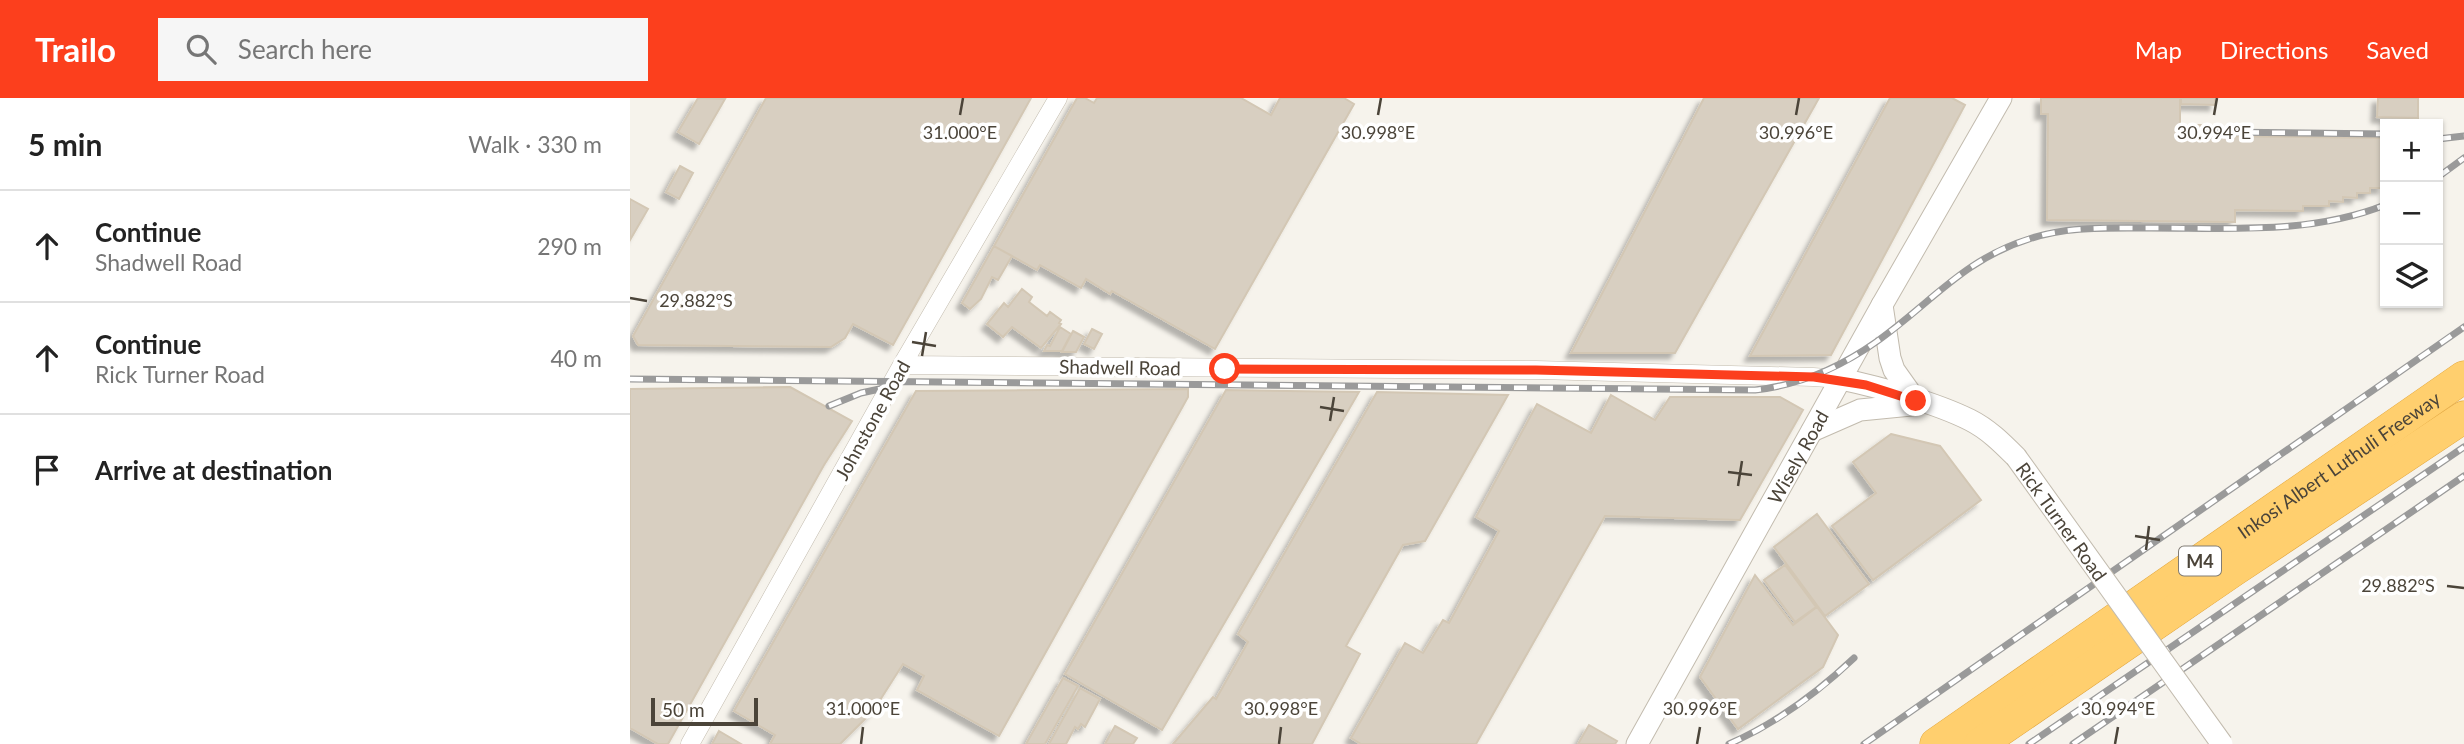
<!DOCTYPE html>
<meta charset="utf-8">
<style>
body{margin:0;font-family:Lato,sans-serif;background:#f6f6f6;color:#222}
.controls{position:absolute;right:21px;top:21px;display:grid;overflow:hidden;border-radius:0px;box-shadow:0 2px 5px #0004}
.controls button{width:63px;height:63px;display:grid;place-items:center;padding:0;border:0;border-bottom:2px solid #e0e0e0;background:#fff;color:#222;font:35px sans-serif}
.scale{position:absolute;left:21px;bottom:18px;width:107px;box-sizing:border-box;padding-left:7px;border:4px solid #4b4439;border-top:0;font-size:19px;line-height:24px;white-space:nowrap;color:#4b4439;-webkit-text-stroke:5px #fff;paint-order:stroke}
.stop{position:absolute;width:21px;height:21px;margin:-16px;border:5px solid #fc3f1d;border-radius:50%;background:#fff}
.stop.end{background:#fc3f1d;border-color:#fff;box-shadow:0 2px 7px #0008}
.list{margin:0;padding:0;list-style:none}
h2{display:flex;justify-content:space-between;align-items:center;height:91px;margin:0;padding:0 28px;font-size:30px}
h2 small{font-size:23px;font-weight:400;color:#767676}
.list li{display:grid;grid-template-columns:46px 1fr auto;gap:21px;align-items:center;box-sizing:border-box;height:112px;padding:0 28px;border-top:2px solid #e0e0e0}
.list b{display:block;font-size:26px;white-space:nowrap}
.list p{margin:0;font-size:23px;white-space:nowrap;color:#767676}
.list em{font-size:23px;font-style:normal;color:#767676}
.icon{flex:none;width:38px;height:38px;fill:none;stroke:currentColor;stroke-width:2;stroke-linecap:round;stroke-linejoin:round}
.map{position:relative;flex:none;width:1834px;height:646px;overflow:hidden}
header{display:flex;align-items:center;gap:42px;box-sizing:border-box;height:98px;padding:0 35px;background:#fc3f1d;color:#fff}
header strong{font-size:33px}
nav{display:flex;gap:38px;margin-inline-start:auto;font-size:24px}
.search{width:490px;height:63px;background:#f6f6f6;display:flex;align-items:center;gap:18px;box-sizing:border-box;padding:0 24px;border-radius:0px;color:#767676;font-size:26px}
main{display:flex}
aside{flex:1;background:#fff}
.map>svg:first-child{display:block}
.building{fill:#d8cfc1;stroke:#d3c7b4;stroke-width:2;filter:url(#shadow)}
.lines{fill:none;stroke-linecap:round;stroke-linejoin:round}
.minor-casing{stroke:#c2bbae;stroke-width:19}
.tertiary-casing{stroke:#c2bbae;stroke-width:23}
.motorway-casing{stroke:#e0a43c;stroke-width:33}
.minor{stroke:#fff;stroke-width:18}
.tertiary{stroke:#fff;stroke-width:21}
.motorway{stroke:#ffcf6e;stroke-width:32}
.rail-casing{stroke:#9a9a9a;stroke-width:7}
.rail{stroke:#fff;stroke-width:4.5;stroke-dasharray:13;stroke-linecap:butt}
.tertiary-bridge-casing{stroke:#c2bbae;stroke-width:23;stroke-linecap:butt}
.tertiary-bridge{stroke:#fff;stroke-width:21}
.route{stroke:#fc3f1d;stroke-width:9}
.ticks{fill:none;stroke:#4b4439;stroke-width:2.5}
.labels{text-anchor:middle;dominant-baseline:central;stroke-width:7;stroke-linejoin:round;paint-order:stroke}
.shield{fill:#fff;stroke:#817c74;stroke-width:2}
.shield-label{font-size:18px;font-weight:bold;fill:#4b4439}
.street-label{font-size:19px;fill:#4b4439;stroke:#fff}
.ticks-label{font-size:18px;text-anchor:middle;fill:#4b4439;stroke:#fff;stroke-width:7;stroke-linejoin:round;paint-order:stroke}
</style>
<header>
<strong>Trailo</strong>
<div class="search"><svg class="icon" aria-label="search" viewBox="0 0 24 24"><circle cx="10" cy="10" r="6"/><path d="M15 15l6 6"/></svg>Search here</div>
<nav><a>Map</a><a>Directions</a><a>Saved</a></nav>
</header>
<main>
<aside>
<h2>5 min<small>Walk · 330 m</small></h2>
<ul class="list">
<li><svg class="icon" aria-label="ahead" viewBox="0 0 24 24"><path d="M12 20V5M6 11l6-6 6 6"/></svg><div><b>Continue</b><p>Shadwell Road</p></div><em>290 m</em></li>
<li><svg class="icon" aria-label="ahead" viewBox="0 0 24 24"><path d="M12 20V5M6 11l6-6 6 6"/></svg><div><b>Continue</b><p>Rick Turner Road</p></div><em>40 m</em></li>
<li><svg class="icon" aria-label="arrive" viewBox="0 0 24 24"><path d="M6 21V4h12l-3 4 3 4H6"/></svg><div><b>Arrive at destination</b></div></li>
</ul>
</aside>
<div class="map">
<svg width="1834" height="646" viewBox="0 0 1834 646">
<defs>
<filter id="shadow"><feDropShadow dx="-5.5" dy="5.5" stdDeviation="2" flood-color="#0004"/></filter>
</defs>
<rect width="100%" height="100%" fill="#f6f3ec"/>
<path class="building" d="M68 0 95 1 69 46 48 34Z
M136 0H401L263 247 223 226 215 240 201 249 8 247 3 238Z
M447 0H455L464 5 467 0H611L641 17 650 0H714L724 6 585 251 482 193 480 196 456 181 451 190 410 167 407 172 364 148Z
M1074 0H1189L1045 255H941Z
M1260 0H1322L1335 7 1201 257 1120 258Z
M1411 0H1550V27H1585V38L1754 40 1753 90H1740V95H1727V100L1713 99V104L1699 103V108H1673V113L1605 112V124L1417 122 1418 16H1411Z
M1551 0H1585V7L1551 6Z
M1748 0H1788V20L1747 19Z
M50 68 63 75 49 101 36 94Z
M0 101 18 111 0 142Z
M364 148 382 158 368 182 362 179 351 201 340 211 332 205Z
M392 191 402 199 399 204 417 218 420 214 431 222 429 225 431 226 411 250 382 229 373 239 357 226 374 205 378 209Z
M430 229 441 236 432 253H414L417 247 420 248Z
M462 231 472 236 464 251 454 246Z
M443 233 454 239 446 254H432Z
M160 289 222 323 194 367 38 646H28L0 630V291Z
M558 291V299L369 638 287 592 294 578 273 566 243 613 210 646H140L145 637 104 613 286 293Z
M596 292 729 294 532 632 435 576Z
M747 294 878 297 795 443 773 447 716 548 730 556 682 646H543L583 599 586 601 618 544 608 536Z
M981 297 1025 322 1040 299H1150L1173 312 1110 422 975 418 846 646H731L721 640 775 545 793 555 813 522 819 525 869 433 846 419 907 306 961 335Z
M1261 336 1310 348 1351 402 1243 482 1202 428 1246 395 1223 364Z
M1187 416 1239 486 1195 518 1144 449Z
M1155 467 1186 509 1165 524 1134 482Z
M1125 477 1163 527 1187 509 1208 537 1193 569 1108 631 1070 579Z
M433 580 448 588 415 646H396Z
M450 590 470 601 455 629 451 626 448 631 445 629 436 646H419Z
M959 627 987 643 985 646H948Z
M485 628 507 640 503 646H475Z
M89 633 111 646H82Z"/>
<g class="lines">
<defs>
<path id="minor" d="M272 267 906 272 1183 279 1211 281
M60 646 272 267 428 0"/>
<g id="tertiary">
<path d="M1252 207 1260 260 1264 272 1286 303"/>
<path d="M1211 281C1249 289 1306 305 1340 322 1358 331 1372 345 1386 359"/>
<path d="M1182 333 1230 312 1281 307"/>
<path id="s1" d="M1007 646 1252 207 1371 0"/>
</g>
<g id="motorway">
<path id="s2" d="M1306 646 1834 279"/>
<path d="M1350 646 1604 472 1834 319"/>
</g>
</defs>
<use href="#minor" class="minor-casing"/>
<use href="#tertiary" class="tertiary-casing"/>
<use href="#motorway" class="motorway-casing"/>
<use href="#minor" class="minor"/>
<use href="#tertiary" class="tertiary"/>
<use href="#motorway" class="motorway"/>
<defs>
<path id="rail" d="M1590 34 1755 36
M1808 41 1834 38
M1808 79 1834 60
M0 281 1125 292C1170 287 1209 270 1246 244 1300 206 1334 161 1399 141 1435 129 1471 130 1509 130 1591 129 1677 138 1755 107
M199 308 231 295 259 289
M1099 646C1147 625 1186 596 1224 560
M1234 646 1834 229
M1399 646 1834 349
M1443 646 1834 378"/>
</defs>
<use href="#rail" class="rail-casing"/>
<use href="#rail" class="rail"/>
<defs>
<g id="tertiary-bridge">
<path id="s3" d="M1386 359 1592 646"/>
</g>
</defs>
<use href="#tertiary-bridge" class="tertiary-bridge-casing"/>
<use href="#tertiary-bridge" class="tertiary-bridge"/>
</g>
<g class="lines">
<path class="route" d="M595 271 906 272 1184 279 1236 287 1286 303"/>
</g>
<path class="ticks" d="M330 17 333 0M748 17 751 0M1166 17 1169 0M1584 17 1587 0M0 200 17 203M282 244 306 248M292 258 296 234M690 309 714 313M700 323 704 299M1098 374 1122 377M1108 388 1112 363M1505 438 1530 442M1516 452 1519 428M1817 488 1834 490M231 646 233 629M649 646 651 629M1067 646 1070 629M1485 646 1488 629"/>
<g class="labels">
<rect class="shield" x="1549" y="448.5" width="42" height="29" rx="5"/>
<g class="shield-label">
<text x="1570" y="463">M4</text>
</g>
<g class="street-label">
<text transform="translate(490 269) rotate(1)">Shadwell Road</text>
<text transform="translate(242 322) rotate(-61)">Johnstone Road</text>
<text stroke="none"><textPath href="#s1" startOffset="329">Wisely Road</textPath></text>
<text stroke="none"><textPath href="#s2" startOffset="490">Inkosi Albert Luthuli Freeway</textPath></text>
<text stroke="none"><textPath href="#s3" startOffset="79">Rick Turner Road</textPath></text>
</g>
</g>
<g class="ticks-label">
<text x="330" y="41">31.000°E</text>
<text x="748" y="41">30.998°E</text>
<text x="1166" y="41">30.996°E</text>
<text x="1584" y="41">30.994°E</text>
<text x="66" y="209">29.882°S</text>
<text x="1768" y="494">29.882°S</text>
<text x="233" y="617">31.000°E</text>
<text x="651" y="617">30.998°E</text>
<text x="1070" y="617">30.996°E</text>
<text x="1488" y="617">30.994°E</text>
</g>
</svg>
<div class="controls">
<button>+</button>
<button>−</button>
<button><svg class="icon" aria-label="layers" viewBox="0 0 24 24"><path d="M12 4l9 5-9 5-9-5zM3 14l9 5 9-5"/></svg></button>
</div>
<div class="scale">50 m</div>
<div class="stop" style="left:595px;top:271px"></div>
<div class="stop end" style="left:1286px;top:303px"></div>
</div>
</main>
